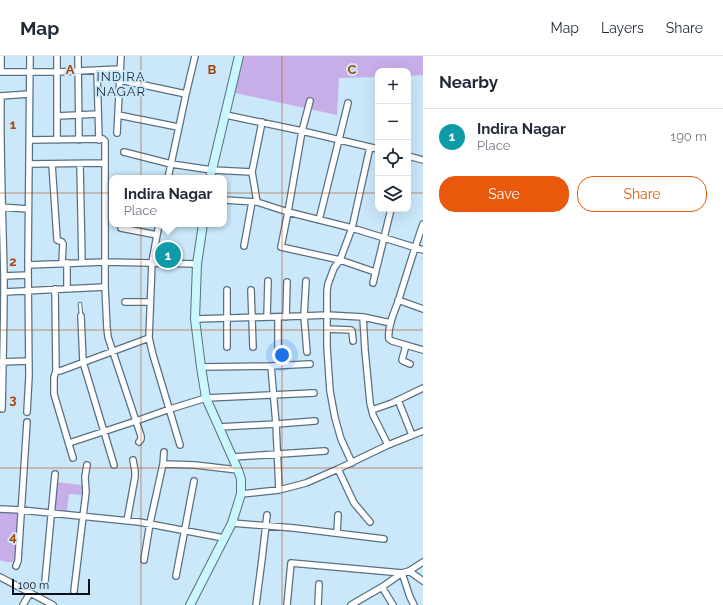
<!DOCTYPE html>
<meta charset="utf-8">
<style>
body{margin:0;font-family:Raleway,sans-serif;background:#f6f6f7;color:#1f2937}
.controls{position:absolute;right:12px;top:12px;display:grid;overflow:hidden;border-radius:8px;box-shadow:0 4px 16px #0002}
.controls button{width:36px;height:36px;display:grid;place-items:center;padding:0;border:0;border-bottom:1px solid #e0e1e3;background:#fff;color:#1f2937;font:20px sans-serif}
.scale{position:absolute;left:12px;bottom:10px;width:78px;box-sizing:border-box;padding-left:4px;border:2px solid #071117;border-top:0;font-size:11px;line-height:14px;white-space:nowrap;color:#071117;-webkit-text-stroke:3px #cbe7fa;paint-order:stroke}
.you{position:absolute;left:282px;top:299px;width:14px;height:14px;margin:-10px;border:3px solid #fff;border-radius:50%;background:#1a73e8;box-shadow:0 0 0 6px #1a73e833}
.badge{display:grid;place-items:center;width:26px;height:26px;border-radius:50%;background:#ea580c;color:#fff;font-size:13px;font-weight:700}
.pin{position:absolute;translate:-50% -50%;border:2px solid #fff;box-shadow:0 1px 4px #0006}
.popup{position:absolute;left:109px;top:119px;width:118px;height:52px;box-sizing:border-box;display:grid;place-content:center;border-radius:8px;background:#fff;filter:drop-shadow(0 1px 3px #0005);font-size:13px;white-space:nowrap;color:#747a83}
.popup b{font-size:15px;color:#1f2937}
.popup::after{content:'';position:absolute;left:50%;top:100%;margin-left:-8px;border:8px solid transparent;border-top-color:#fff}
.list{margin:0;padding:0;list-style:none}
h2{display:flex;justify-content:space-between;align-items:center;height:52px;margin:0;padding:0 16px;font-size:17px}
h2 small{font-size:13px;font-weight:400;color:#747a83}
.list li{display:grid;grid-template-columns:26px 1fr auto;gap:12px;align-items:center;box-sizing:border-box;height:56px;padding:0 16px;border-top:1px solid #e0e1e3}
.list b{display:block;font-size:15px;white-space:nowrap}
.list p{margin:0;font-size:13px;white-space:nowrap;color:#747a83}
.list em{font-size:13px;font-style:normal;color:#747a83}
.actions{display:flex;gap:8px;padding:12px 16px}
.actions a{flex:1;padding:9px 0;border:1px solid #ea580c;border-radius:16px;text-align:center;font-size:14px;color:#ea580c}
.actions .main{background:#ea580c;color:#fff}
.icon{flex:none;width:22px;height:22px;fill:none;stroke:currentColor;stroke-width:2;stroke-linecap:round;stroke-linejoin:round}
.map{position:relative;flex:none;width:423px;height:549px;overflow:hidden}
header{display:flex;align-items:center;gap:24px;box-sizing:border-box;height:56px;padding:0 20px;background:#fff;border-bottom:1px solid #e0e1e3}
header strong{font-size:19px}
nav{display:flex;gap:22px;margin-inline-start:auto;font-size:14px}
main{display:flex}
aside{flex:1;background:#fff}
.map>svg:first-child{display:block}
.green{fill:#c8aee8}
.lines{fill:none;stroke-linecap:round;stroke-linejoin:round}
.lane-casing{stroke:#587082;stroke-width:4.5}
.street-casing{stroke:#587082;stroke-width:8}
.secondary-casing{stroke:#587082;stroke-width:10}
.lane{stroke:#fff;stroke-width:2.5}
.street{stroke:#fff;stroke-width:5.5}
.secondary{stroke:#c8f8fd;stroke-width:8}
.grid{fill:none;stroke:#a84508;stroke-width:1;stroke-opacity:0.55}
.labels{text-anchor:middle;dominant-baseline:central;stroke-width:4;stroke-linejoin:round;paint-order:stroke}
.neighbourhood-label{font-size:13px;letter-spacing:1px;fill:#182f3e;stroke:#cbe7fa}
.grid-label{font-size:13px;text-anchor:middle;font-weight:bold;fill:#a84508;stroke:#cbe7fa;stroke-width:4;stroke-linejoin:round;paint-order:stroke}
</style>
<header>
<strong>Map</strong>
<nav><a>Map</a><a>Layers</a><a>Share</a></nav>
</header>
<main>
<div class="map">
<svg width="423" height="549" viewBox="0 0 423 549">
<rect width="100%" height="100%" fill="#cbe7fa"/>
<path class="green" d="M240 0H423V19L408 20V15H378V21L339 22 337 59 231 36Z
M57 426 82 429V439L69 438 67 455 54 454Z
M0 457H18L15 506H6L0 504Z"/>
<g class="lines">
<defs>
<path id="lane" d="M80 248 81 260"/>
<path id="street" d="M1 0V16
M78 0 79 84
M97 14 99 84
M0 16H57L120 13
M120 24 186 38
M0 40 29 38
M1 40C0 100 3 161 4 222 4 266 3 309 2 353
M310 45 302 75 288 156 281 191 340 204 375 216
M118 59 178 71
M226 59 302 75 378 93
M57 60 98 58
M117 77 121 0
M29 84 103 83 105 85V231L107 272 108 281 141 380V383L139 386
M57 84V0
M124 96 171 108 212 114 252 116
M408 100 423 104
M29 108 105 107
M52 108 57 183V184L62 186 63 188 62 207
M80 108 82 207
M168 122 186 38 195 0
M224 144 257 146 288 156 352 172 423 194
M257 146 252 116 262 66
M0 151 28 153
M319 164 348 47
M159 168 152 206 149 282 153 299 180 389
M423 168C414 194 406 220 398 246 394 256 387 272 389 283L392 285 423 294
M121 172 157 179
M244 190 252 146
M67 207V232
M28 209 105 206 197 208
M4 220 28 219
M306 225 304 260 307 296
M373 227 391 153
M55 233 56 315H60L149 282
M251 234 253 291
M4 236 105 231
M398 244 423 253
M125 246H150
M81 260 83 306 114 409
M267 261 268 225
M286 261 287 226
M363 261 365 294 370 347 373 359 388 389
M195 263 304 260 327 259 363 261 391 267
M327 273 351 274 352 275 353 285
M406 289 402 304 403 305 410 308
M227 291V234
M278 295V261
M0 306 29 305
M271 310 310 308
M201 311 271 310 276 368 279 434
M56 315 54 321V338L73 402
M398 344 412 379
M372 354 392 347 423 332
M27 356 29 320 28 209 30 0
M219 371 276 368 315 365
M69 387 136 365 170 353 206 342 314 337
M233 401 325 395
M352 407 341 383 335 362 330 335 327 291V235L328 228 334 212 340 204 352 172 370 91
M163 408 195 409 238 414
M338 413 354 447 370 466
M241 438 279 434 306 427 338 413 388 389 423 375
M0 453 21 454 139 466 224 482
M127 465 135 421V415L133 404
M232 467 294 472 384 483
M337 477 338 459
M144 504 150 467 163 408 164 396
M16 510 18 505 27 366
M409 515 423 525
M176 520 194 425
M0 521 53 549
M45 525 55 418
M382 531 393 549
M74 535 86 436 85 421 87 409
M23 549 30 537
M256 549 262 503 267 459
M287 549 291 507 402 517 410 541 414 549
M318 549 319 528
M351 549 382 531 402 517 409 515 423 506"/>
<path id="secondary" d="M210 122 239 0
M190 549 232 467 241 438V423L238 414 206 342 201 311 195 263 197 208 203 168"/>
</defs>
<use href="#lane" class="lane-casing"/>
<use href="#street" class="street-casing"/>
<use href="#secondary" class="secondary-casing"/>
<use href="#lane" class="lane"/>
<use href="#street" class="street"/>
<use href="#secondary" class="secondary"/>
</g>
<path class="grid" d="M141 0V549M282 0V549M0 137H378M408 137H423M0 274H423M0 412H423"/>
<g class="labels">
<g class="neighbourhood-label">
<text x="121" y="20">INDIRA<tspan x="121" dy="15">NAGAR</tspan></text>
</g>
</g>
<g class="grid-label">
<text x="70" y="18">A</text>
<text x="212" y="18">B</text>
<text x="352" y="18">C</text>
<text x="13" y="73">1</text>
<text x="13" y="210">2</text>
<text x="13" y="348">3</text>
<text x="13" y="485">4</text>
</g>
</svg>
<div class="controls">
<button>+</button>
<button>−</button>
<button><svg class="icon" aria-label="locate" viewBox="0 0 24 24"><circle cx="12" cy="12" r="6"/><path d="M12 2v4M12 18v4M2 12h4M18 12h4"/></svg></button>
<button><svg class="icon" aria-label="layers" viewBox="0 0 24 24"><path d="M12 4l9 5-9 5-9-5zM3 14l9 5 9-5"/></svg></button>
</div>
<div class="scale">100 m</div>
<div class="you"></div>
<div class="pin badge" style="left:168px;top:199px;background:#0f9aa8">1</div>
<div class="popup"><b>Indira Nagar</b>Place</div>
</div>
<aside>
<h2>Nearby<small></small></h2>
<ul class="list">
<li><span class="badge" style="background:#0f9aa8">1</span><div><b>Indira Nagar</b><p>Place</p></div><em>190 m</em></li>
</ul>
<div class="actions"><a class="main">Save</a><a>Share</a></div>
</aside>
</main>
